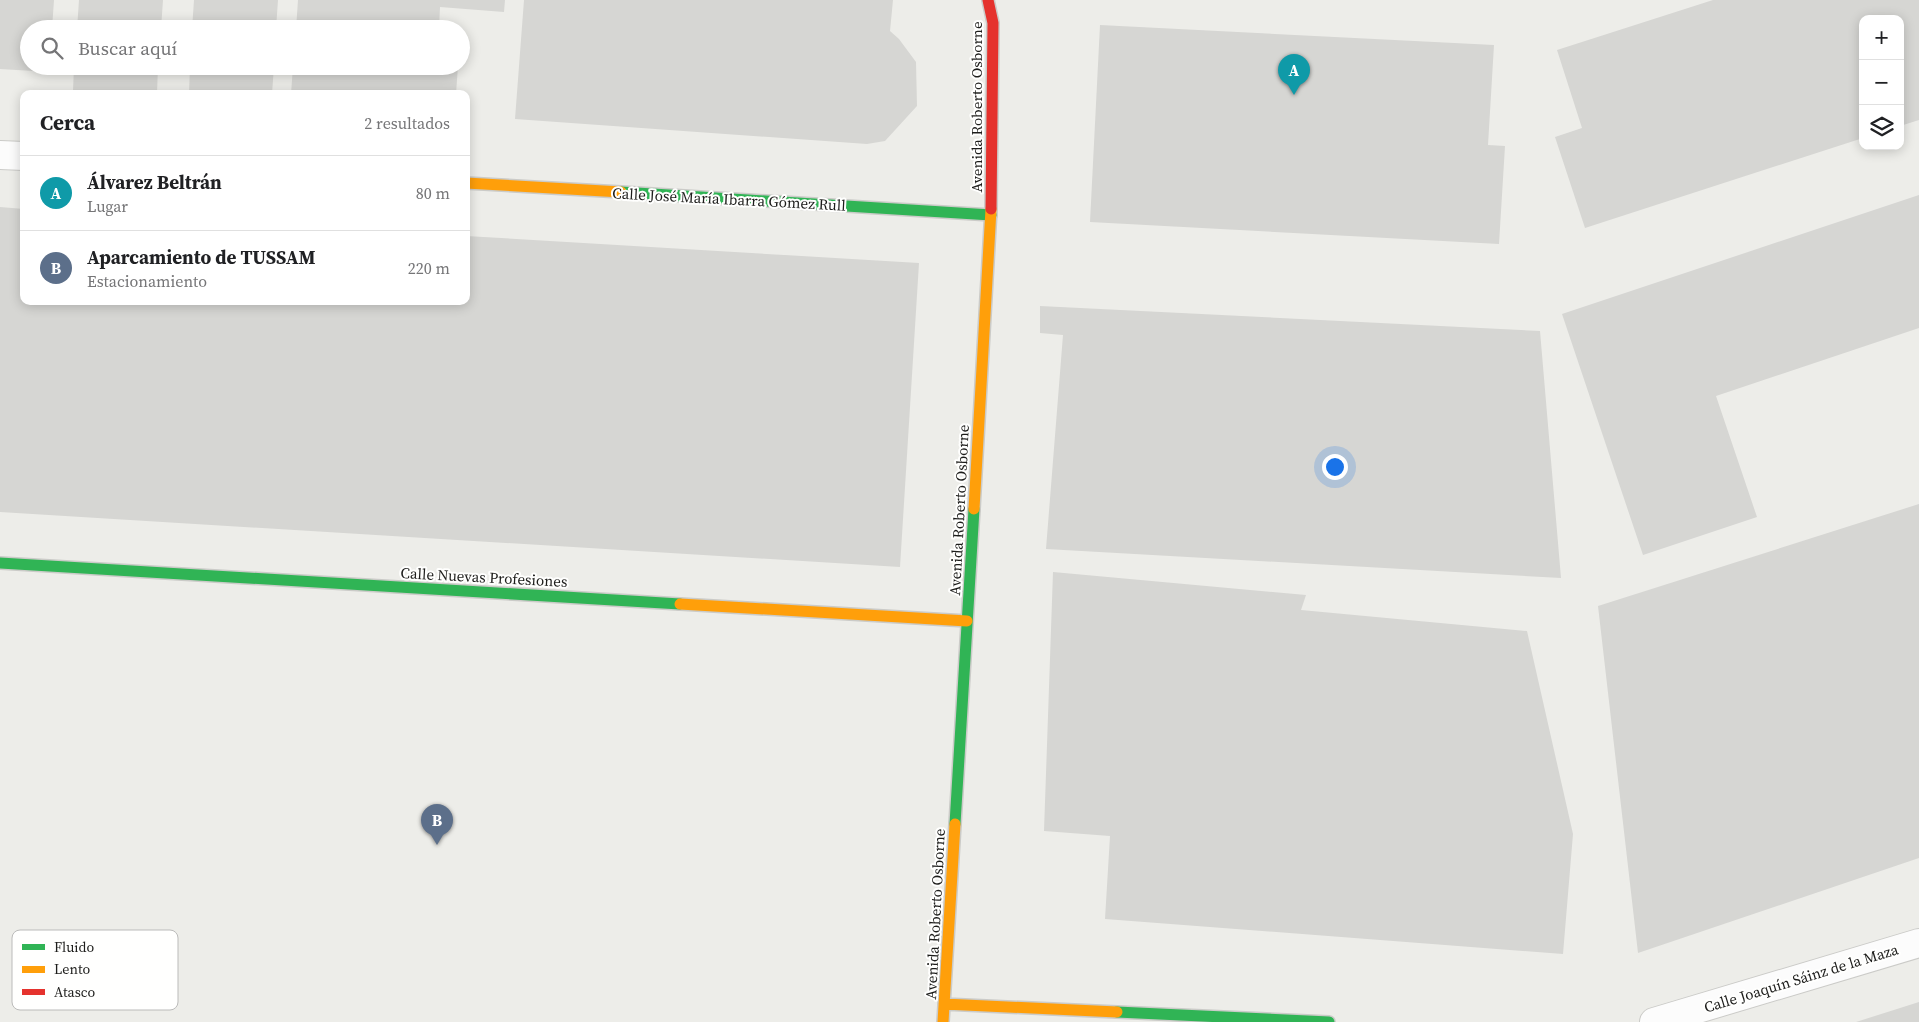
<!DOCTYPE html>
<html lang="es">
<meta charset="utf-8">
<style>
body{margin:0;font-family:"Source Serif 4",serif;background:#f6f6f6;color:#202124}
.controls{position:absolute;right:15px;top:15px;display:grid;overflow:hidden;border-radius:10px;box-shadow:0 2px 12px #0003}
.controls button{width:45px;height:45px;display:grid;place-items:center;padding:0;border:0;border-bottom:1px solid #e0e0e0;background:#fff;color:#202124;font:25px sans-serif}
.you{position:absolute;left:1334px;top:466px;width:18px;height:18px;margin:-12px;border:4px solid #fff;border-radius:50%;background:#1a73e8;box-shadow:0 0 0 8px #1a73e833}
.badge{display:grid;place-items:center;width:32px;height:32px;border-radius:50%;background:#db2777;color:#fff;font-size:16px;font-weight:700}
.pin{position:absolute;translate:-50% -41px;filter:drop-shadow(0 1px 2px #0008)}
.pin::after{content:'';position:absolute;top:26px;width:18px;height:15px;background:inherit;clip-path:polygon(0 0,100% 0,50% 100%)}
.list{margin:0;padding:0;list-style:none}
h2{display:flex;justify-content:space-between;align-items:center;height:65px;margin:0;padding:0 20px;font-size:21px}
h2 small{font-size:16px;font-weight:400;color:#757577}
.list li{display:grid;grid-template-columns:32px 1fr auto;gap:15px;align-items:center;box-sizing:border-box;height:75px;padding:0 20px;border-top:1px solid #e0e0e0}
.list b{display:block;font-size:19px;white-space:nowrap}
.list p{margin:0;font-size:16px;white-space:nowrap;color:#757577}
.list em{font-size:16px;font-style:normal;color:#757577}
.icon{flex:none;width:28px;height:28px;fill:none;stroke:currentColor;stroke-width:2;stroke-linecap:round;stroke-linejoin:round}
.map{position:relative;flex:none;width:1919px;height:1022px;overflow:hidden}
.search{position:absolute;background:#fff;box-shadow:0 2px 12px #0003;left:20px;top:20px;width:450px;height:55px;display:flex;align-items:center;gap:12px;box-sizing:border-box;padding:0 18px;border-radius:28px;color:#757577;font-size:19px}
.panel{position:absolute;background:#fff;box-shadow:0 2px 12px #0003;left:20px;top:90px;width:450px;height:215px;border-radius:10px}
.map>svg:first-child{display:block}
.building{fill:#d6d6d3}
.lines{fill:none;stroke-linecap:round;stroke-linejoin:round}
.street-casing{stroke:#cbcbc8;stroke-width:30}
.fast-casing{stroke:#cbcbc8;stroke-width:14}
.slow-casing{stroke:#cbcbc8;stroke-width:14}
.jam-casing{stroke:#cbcbc8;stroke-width:14}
.street{stroke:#fcfcfc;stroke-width:28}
.fast{stroke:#30b455;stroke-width:11}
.slow{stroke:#ff9f0a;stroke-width:11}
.jam{stroke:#e5322d;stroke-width:11}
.labels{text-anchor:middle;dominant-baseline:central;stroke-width:4;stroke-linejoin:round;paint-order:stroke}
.street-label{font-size:15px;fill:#1d1d1b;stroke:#fffffe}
.key{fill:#fffffe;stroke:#bbbbba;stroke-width:1}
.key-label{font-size:14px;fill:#1d1d1b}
</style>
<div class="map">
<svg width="1919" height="1022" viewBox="0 0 1919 1022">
<rect width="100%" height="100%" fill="#edede9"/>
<path class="building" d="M0 0H54L52 29H29V66H50V72L0 69Z
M79 0H163L161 29H77Z
M194 0H278L276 29H192Z
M298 0H505L504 12 440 7 439 29H296Z
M524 0H893L890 31 899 39 916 62 917 106 885 141 867 144 515 119Z
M1713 0H1919V120L1900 126V19H1863V138L1585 228 1555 137 1582 128 1557 50Z
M1100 25 1494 45 1488 145 1505 146 1499 244 1090 222Z
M74 66H158L157 94 73 91Z
M190 66H274L272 94H189Z
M293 66H458L456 94H291Z
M1919 195V328L1716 396 1757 517 1643 555 1562 314Z
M0 207 24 209V301H466V236L919 263 900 567 0 512Z
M1040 306 1540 331 1561 578 1046 549 1063 335 1040 333Z
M1919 504V858L1638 953 1598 606Z
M1053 572 1306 595 1301 610 1527 631 1573 834 1563 954 1105 919 1110 836 1044 831Z
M1919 1002V1022H1856Z"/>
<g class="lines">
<defs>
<path id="street" d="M0 155 24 156
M1654 1022 1919 943"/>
<path id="fast" d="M621 192 991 215
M0 563 680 604
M955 824 974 509
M1117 1012 1329 1022"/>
<path id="slow" d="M466 183 621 192
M974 509 991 209
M680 604 967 621
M944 1004 1117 1012
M943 1022 955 824"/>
<path id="jam" d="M988 0 993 23 991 209"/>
</defs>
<use href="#street" class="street-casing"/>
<use href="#fast" class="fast-casing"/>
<use href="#slow" class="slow-casing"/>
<use href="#jam" class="jam-casing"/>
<use href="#street" class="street"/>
<use href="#fast" class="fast"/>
<use href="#slow" class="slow"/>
<use href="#jam" class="jam"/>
</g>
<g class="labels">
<g class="street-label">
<text transform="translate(976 107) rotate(-90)">Avenida Roberto Osborne</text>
<text transform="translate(729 199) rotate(3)">Calle José María Ibarra Gómez Rull</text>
<text transform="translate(959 510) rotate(-87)">Avenida Roberto Osborne</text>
<text transform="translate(484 577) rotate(3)">Calle Nuevas Profesiones</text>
<text transform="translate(935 914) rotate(-87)">Avenida Roberto Osborne</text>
<text transform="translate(1801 978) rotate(-17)">Calle Joaquín Sáinz de la Maza</text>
</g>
</g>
<rect x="12" y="930" width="166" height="80" rx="8" class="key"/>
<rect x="22" y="944" width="23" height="6" fill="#30b455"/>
<rect x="22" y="966" width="23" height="7" fill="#ff9f0a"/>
<rect x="22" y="989" width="23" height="6" fill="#e5322d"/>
<g class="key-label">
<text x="54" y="952">Fluido</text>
<text x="54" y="974">Lento</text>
<text x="54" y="997">Atasco</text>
</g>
</svg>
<div class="controls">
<button>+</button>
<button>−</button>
<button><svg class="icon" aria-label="layers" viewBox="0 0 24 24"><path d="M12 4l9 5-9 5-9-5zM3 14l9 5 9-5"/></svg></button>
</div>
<div class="you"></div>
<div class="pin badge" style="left:1294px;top:95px;background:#0f9aa8">A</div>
<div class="pin badge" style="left:437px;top:845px;background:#5c6f8a">B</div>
<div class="search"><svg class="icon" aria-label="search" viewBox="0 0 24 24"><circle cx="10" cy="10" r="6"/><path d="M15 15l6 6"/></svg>Buscar aquí</div>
<section class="panel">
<h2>Cerca<small>2 resultados</small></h2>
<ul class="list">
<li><span class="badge" style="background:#0f9aa8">A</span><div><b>Álvarez Beltrán</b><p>Lugar</p></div><em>80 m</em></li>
<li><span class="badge" style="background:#5c6f8a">B</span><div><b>Aparcamiento de TUSSAM</b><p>Estacionamiento</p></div><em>220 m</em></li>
</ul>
</section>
</div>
